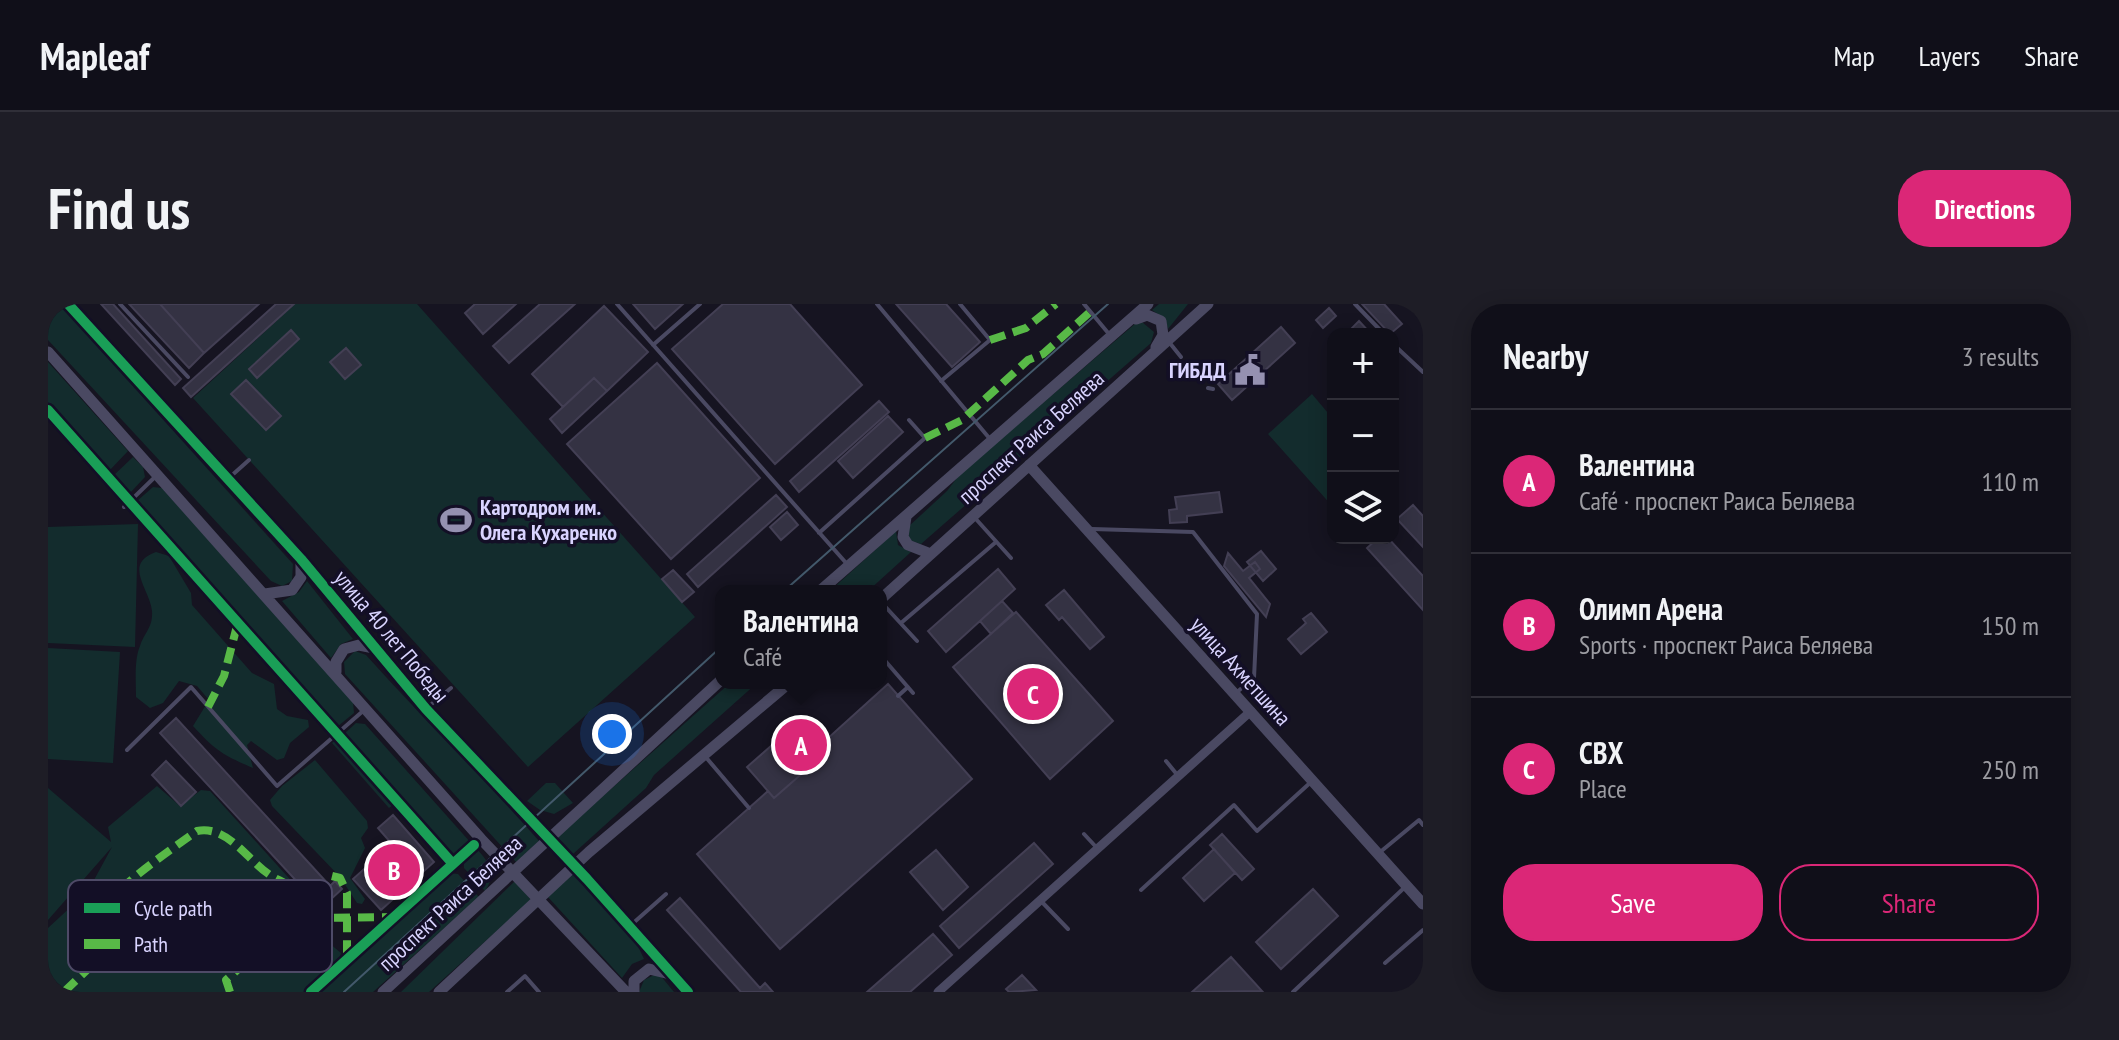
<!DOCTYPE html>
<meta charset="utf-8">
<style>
body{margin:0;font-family:"PT Sans Narrow",sans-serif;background:#1e1d26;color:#f1f3f6}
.controls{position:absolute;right:24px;top:24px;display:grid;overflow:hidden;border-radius:16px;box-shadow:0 4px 20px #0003}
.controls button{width:72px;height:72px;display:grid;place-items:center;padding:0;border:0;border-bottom:2px solid #302f38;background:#100f19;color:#f1f3f6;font:40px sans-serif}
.you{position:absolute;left:564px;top:430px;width:28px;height:28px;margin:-20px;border:6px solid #fff;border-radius:50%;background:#1a73e8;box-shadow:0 0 0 12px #1a73e833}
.badge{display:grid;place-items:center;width:52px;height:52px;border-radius:50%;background:#db2777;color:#fff;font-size:26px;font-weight:700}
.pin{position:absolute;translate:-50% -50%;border:4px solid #fff;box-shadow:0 2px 8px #0006}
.popup{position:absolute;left:667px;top:281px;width:172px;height:104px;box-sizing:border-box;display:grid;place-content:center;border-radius:16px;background:#100f19;filter:drop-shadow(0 2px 6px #0005);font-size:26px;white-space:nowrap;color:#9c9ca2}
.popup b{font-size:30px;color:#f1f3f6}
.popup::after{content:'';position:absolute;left:50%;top:100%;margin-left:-16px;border:16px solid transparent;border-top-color:#100f19}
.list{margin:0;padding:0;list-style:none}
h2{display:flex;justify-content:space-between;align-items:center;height:104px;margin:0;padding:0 32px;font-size:34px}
h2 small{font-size:26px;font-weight:400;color:#9c9ca2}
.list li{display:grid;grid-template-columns:52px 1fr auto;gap:24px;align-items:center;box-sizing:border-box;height:144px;padding:0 32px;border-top:2px solid #302f38}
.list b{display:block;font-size:30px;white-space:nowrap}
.list p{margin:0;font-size:26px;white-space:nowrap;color:#9c9ca2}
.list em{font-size:26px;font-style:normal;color:#9c9ca2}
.actions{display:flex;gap:16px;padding:24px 32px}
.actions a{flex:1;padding:18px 0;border:2px solid #db2777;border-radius:32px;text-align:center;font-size:28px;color:#db2777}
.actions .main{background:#db2777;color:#fff}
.icon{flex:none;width:44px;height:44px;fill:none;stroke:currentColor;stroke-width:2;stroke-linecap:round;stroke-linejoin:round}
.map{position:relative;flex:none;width:1375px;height:688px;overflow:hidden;border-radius:32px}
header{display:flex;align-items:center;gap:48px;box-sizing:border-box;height:112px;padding:0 40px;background:#100f19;border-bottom:2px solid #302f38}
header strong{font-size:38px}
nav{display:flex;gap:44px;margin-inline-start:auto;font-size:28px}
.intro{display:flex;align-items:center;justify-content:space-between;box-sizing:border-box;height:192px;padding:0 48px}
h1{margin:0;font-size:56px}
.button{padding:20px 36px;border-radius:32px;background:#db2777;color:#fff;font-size:28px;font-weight:700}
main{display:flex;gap:48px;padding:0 48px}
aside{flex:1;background:#100f19;border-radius:32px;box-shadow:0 4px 20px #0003}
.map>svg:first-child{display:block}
.green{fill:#132c2d}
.building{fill:#343243;stroke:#433f54;stroke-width:2}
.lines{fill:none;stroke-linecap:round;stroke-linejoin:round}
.service{stroke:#4a4962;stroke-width:4}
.minor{stroke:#4a4962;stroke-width:9}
.tertiary{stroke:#4a4962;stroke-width:11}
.tram{stroke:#43596b;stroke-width:2}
.quiet{stroke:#58b947;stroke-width:8;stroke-dasharray:16 8;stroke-linecap:butt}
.cycleway-casing{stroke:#130f26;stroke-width:15}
.cycleway{stroke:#1a9f57;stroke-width:10}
.labels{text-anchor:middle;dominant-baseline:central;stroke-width:7;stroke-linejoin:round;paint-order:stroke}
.poi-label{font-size:22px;font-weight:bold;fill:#d9d4ff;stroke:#130f26;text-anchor:end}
.street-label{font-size:22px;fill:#d9d4ff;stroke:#130f26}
.key{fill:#130f26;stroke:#4e4a67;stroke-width:2}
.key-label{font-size:22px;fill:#d9d4ff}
</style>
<header>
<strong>Mapleaf</strong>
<nav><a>Map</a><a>Layers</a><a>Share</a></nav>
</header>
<div class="intro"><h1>Find us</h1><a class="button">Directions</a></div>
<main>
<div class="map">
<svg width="1375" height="688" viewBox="0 0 1375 688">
<rect width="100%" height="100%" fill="#161421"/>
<path class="green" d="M0 0H11L245 260 244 277 234 282 223 277 0 36Z
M247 0H369L647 313 480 463 145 94Z
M1111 0H1140L1120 25 1117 15 1104 6Z
M1094 18 1106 28 1103 39 873 240 861 236 860 223 899 187 912 170 1088 19Z
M0 58 80 147 61 167 0 100Z
M1264 90 1285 115V203L1220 130Z
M85 153 95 163 97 173 82 189 65 172Z
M105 183 114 184 305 398 306 409 289 423 89 197Z
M90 220 87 343 0 339V223Z
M848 227 850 241 863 248 820 287H782Z
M108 248 121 252 143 289 144 301 204 369 226 380 229 405 239 412 260 416 261 423 242 439 236 454 229 456 203 437 199 441 205 464C175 451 168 447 145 422L161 396 149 382 131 377 115 399 102 404 88 393C88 378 86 356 92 342 97 327 105 324 104 307 102 285 74 260 108 248Z
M259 277 305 335 293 340 283 354 234 297 251 288Z
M0 344 72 348 65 459 0 455Z
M307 347 318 351C374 414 435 473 491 537L468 558 297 370 296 358Z
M682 379H709L606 471 598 484 525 550 509 533Z
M308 419 317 420 423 539 411 550H402L296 430Z
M290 434 347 499 341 504 284 439Z
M267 456 319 517 320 524 313 534 317 544 302 574 317 595 314 600 309 599 292 573 224 502 222 496 234 482Z
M498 479H507L525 499 506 510 492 506 479 497Z
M109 482 132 502 153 486 162 487 248 582 260 596 254 603 279 623V630L284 636 281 639 293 649 291 656 256 688H0V624L40 587 64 543 0 616V484L63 538 60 523Z
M428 544C441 558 449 570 437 587L416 564V555Z
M400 569 410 570 431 593 325 688H268Z
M525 569 588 638 596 655 584 660 574 674 499 592Z
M467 577 483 596 381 688H353Z
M606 671H612L626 688H591L596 676Z"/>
<path class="building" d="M53 0H65L133 75 127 81Z
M81 0H112L156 49 141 64Z
M112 0H211L156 49Z
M228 0H246L143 93 135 84Z
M427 0H468L435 30 417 9Z
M492 0H527L461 59 445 42Z
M585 0H635L607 25Z
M675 0H742L814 81 727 160 624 45Z
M848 0H898L932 38 904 63Z
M1314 0H1336L1354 20 1342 30Z
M556 2 600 48 559 87 546 74 515 103 484 70Z
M1281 4 1288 12 1275 24 1268 16Z
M1311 17 1323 30H1309L1304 24Z
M1233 23 1247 39 1184 96 1170 80Z
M243 26 251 35 209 74 201 65Z
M298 44 313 61 297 75 282 58Z
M609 59 712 174 623 255 519 140Z
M546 74 559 87 514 129 502 115Z
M198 76 233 112 218 126 183 90Z
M831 97 841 108 751 188 742 177Z
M840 112 855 128 805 174 790 157Z
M1171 188 1174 208 1139 212V218L1122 219 1121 206 1129 205 1127 193Z
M728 191 739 203 650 283 639 270Z
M1365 201 1375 212V243L1349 215Z
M739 208 750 221 733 236 722 223Z
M1330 234H1340L1375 272V306L1319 244Z
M1213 247 1228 265 1215 277 1199 258Z
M1180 249 1195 267 1207 258 1212 265 1201 274 1222 300 1218 313 1176 262Z
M950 265 967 285 898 348 880 327Z
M625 266 646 288 634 298 614 275Z
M1016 286 1056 333 1042 345 1014 313 1011 316 998 301Z
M954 297 965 309 943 330 932 317Z
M968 308 1065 417 1002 475 905 363Z
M1263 309 1279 328 1253 350 1240 335 1258 319 1255 315Z
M840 380 924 475 732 645 649 550 720 487 726 494 774 452 768 445Z
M128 414 282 582 287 577 294 585 267 610 260 602 266 596 112 429Z
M747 421 774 452 726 494 699 463Z
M118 457 148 488 133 502 104 471Z
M345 511 386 558 333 606 305 575 344 540 330 524Z
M1174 530 1206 565 1194 576 1162 541Z
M986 539 1005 560 911 644 892 622Z
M1166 545 1187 569 1156 597 1135 574Z
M888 546 920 583 895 606 862 568Z
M1265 585 1290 612 1233 665 1208 638Z
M632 594 712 684 717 679 725 688H693L619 606Z
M885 630 904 651 862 688H819Z
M1183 653 1214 687 1144 688Z
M974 671 988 686 961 688 958 685Z"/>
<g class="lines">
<path class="service" d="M72 0 140 73
M569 0 799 260
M829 0 942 135
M1036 0 1061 30
M1307 0 1336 30
M1121 38 1133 53
M1345 40 1375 68
M605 41 652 0
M893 77 942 36 912 0
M1160 84 1165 85
M182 173 201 156
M76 203 109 171
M927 214 963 254
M1044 225 1145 228 1209 310 1206 374 1189 388
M771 229 877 134 861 116
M833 298 869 337
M853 319 948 238
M833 352 865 389
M850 392 860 383
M380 403 403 384
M765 442 769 439
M79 446 143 383 229 482 315 407
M656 451 701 504
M1118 457 1131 473
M1036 530 1049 544
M1331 549 1371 516 1375 521
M1093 586 1186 501 1209 527 1263 478
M993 597 1020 625
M583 621 618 590
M1337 659 1375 626
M459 688 477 672 491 688
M1245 688 1356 584"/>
<path class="minor" d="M890 688 1203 407"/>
<path class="tertiary" d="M20 0 253 255 378 405 539 575 640 688
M1088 15 1099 11 1113 17 1115 31 1108 43
M0 48 433 535 578 688
M981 161 1375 600
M858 213 855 233 860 241 883 250
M772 287 1100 0
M217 290 244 286 253 273V255
M833 295 1160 0
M288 368V358L296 345 311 341 326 344
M335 688 673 376
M391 688 541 548 741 379
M586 688V677L601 665 622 670"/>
<path class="tram" d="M1362 0 1375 14
M736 287 1060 0
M296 688 673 343"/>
<path class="quiet" d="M942 36 978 24 1008 0
M877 134 914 116 980 56 995 50 1042 8
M160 403 176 372 190 318
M284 572 292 574 299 589V655
M95 627 167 615 347 613
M25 640C54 593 105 558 149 527 180 521 199 556 222 571 229 576 237 578 244 584 257 594 256 608 274 613
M16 688 67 639
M182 688 178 676 248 614"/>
<defs>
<path id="cycleway" d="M20 0 253 255 378 405 539 575 640 688
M0 106 405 560
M263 688 426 541"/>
</defs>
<use href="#cycleway" class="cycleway-casing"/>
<use href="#cycleway" class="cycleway"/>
</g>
<defs>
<symbol id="civic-bare" viewBox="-9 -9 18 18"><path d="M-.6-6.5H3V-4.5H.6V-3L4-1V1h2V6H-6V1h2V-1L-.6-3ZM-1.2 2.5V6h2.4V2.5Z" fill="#9591b1" stroke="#130f26" stroke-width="2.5" paint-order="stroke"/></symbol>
<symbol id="stadium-bare" viewBox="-9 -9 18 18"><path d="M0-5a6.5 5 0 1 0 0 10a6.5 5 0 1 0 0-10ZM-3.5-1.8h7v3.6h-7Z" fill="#9591b1" stroke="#130f26" stroke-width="2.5" paint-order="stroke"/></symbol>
</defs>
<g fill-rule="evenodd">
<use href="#civic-bare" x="1180" y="44" width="44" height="44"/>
<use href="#stadium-bare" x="386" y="194" width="44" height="44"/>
</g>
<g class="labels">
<g class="poi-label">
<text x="1178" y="66">ГИБДД</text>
<text x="432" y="203" text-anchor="start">Картодром им.<tspan x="432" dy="25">Олега Кухаренко</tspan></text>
</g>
<g class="street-label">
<text transform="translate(983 133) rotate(-42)">проспект Раиса Беляева</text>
<text transform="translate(344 332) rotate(50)">улица 40 лет Победы</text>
<text transform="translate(1193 367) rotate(48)">улица Ахметшина</text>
<text transform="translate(402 599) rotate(-43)">проспект Раиса Беляева</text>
</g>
</g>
<rect x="20" y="576" width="264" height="92" rx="12" class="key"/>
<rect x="36" y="599" width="36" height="10" fill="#1a9f57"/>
<rect x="36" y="635" width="36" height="10" fill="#58b947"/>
<g class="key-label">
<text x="86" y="612">Cycle path</text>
<text x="86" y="648">Path</text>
</g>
</svg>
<div class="controls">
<button>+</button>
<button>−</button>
<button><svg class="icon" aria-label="layers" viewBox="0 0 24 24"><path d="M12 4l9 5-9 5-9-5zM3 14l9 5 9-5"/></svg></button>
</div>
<div class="you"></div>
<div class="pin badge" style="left:753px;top:441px">A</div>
<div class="popup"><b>Валентина</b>Café</div>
<div class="pin badge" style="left:346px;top:566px">B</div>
<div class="pin badge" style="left:985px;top:390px">C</div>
</div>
<aside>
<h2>Nearby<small>3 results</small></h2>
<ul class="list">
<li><span class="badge">A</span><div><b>Валентина</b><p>Café · проспект Раиса Беляева</p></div><em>110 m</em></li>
<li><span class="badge">B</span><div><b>Олимп Арена</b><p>Sports · проспект Раиса Беляева</p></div><em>150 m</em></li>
<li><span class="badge">C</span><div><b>СВХ</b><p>Place</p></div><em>250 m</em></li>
</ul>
<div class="actions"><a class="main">Save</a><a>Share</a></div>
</aside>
</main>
